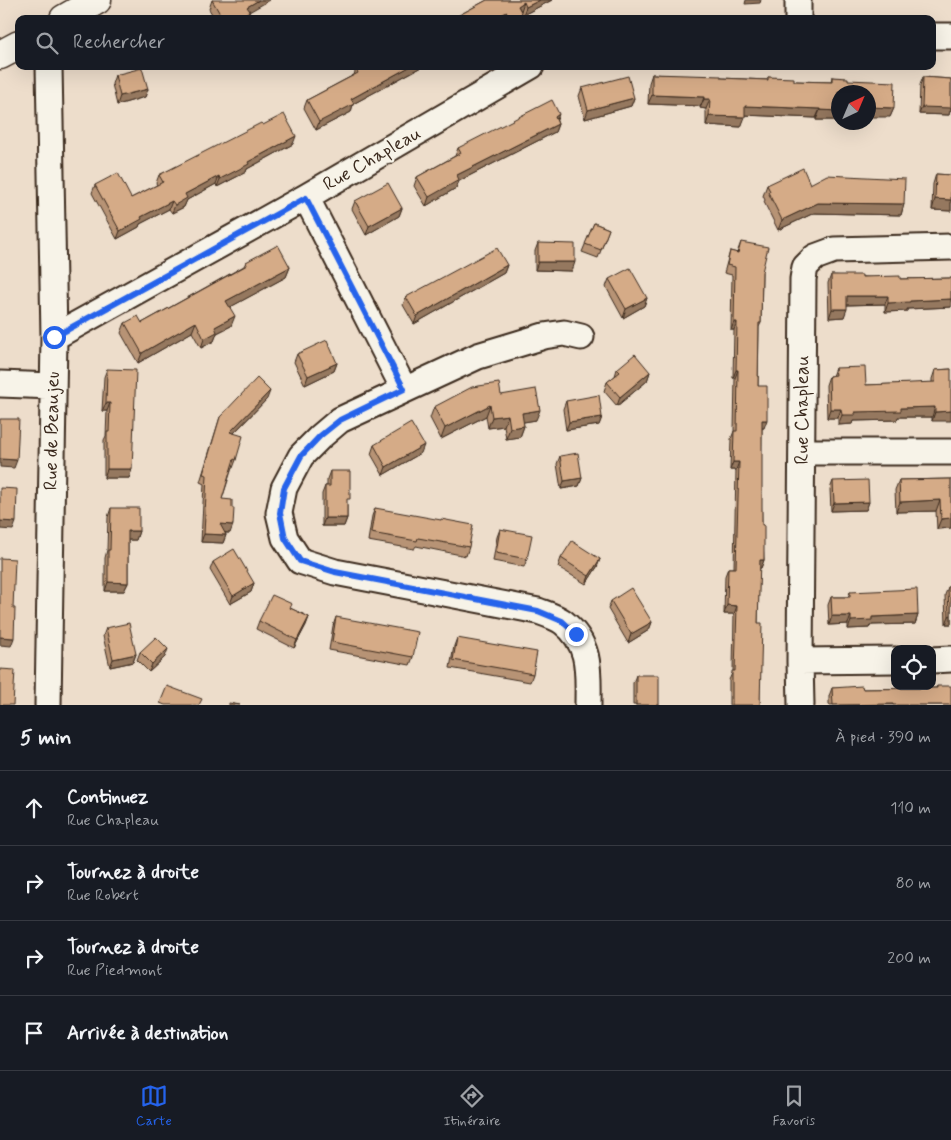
<!DOCTYPE html>
<html lang="fr">
<meta charset="utf-8">
<style>
body{margin:0;font-family:Mynerve,sans-serif;background:#20242c;color:#f1f3f6}
.controls{position:absolute;right:15px;bottom:15px;display:grid;overflow:hidden;border-radius:10px;box-shadow:0 5px 20px #0002}
.controls button{width:45px;height:45px;display:grid;place-items:center;padding:0;border:0;border-bottom:1px solid #363941;background:#171b24;color:#f1f3f6;font:25px sans-serif}
.compass{position:absolute;left:831px;top:85px;width:45px;height:45px;border-radius:50%;background:#171b24;box-shadow:0 5px 20px #0002;rotate:44deg}
.stop{position:absolute;width:15px;height:15px;margin:-11px;border:4px solid #2563eb;border-radius:50%;background:#fff}
.stop.end{background:#2563eb;border-color:#fff;box-shadow:0 1px 5px #0008}
.list{margin:0;padding:0;list-style:none}
h2{display:flex;justify-content:space-between;align-items:center;height:65px;margin:0;padding:0 20px;font-size:21px}
h2 small{font-size:16px;font-weight:400;color:#9ea1a6}
.list li{display:grid;grid-template-columns:32px 1fr auto;gap:15px;align-items:center;box-sizing:border-box;height:75px;padding:0 20px;border-top:1px solid #363941}
.list b{display:block;font-size:19px;white-space:nowrap}
.list p{margin:0;font-size:16px;white-space:nowrap;color:#9ea1a6}
.list em{font-size:16px;font-style:normal;color:#9ea1a6}
.icon{flex:none;width:28px;height:28px;fill:none;stroke:currentColor;stroke-width:2;stroke-linecap:round;stroke-linejoin:round}
.map{position:relative;flex:none;width:951px;height:705px;overflow:hidden}
.search{position:absolute;background:#171b24;box-shadow:0 5px 20px #0002;left:15px;right:15px;top:15px;height:55px;display:flex;align-items:center;gap:12px;box-sizing:border-box;padding:0 18px;border-radius:10px;color:#9ea1a6;font-size:19px}
.sheet{height:365px;background:#171b24}
nav{display:flex;justify-content:space-around;align-items:center;box-sizing:border-box;height:70px;border-top:1px solid #363941;background:#171b24;font-size:14px;color:#9ea1a6}
nav a{display:grid;justify-items:center;gap:2px}
nav .on{color:#2563eb}
.map>svg:first-child{display:block}
.lines{fill:none;stroke-linecap:round;stroke-linejoin:round}
.minor-casing{stroke:#3b2a1e;stroke-width:29}
.major-casing{stroke:#3b2a1e;stroke-width:31}
.minor{stroke:#f7f3e8;stroke-width:25}
.major{stroke:#f7f3e8;stroke-width:28}
.wall{fill:#b79374;stroke:#3b2a1e}
.shaded-wall{fill:#95785e;stroke:#3b2a1e}
.building{fill:#d5ab87;stroke:#3b2a1e}
.route{stroke:#2563eb;stroke-width:6}
.labels{text-anchor:middle;dominant-baseline:central;stroke-width:4.5;stroke-linejoin:round;paint-order:stroke}
.street-label{font-size:19px;fill:#3b2a1e;stroke:#f7f3e8}
</style>
<div class="map">
<svg width="951" height="705" viewBox="0 0 951 705">
<rect width="100%" height="100%" fill="#edddcb"/>
<filter id="ink" filterUnits="userSpaceOnUse"><feTurbulence type="fractalNoise" baseFrequency=".02" numOctaves="2"/><feDisplacementMap in="SourceGraphic" scale="10" xChannelSelector="R" yChannelSelector="G"/><feConvolveMatrix kernelMatrix="1 2 1 2 8 2 1 2 1" color-interpolation-filters="sRGB"/></filter>
<g filter="url(#ink)">
<g class="lines">
<defs>
<path id="minor" d="M798 0V19
M932 36H951
M306 197 404 389
M54 337 306 197 531 66
M581 337 564 333 544 336 478 356 340 420 320 437 301 456 284 488 279 513 285 538 300 561 335 572 538 611C546 614 556 617 563 622 592 645 588 673 588 705
M0 384 53 386
M802 452H951
M932 660 951 659
M800 661 895 660
M48 705 54 337 49 66
M801 705 800 661 803 279 805 267 815 257 834 250 951 247"/>
<path id="major" d="M64 19 97 0
M0 55 19 45"/>
</defs>
<use href="#minor" class="minor-casing"/>
<use href="#major" class="major-casing"/>
<use href="#minor" class="minor"/>
<use href="#major" class="major"/>
</g>
<path class="wall" d="M212 0 249 12 247 19H215L209 9Z
M487 0H552L523 15 525 19H452Z
M361 66H423L353 104 351 112 316 130 304 108 307 100 354 75 356 69Z
M652 74 721 78 768 80V77L794 81 831 82 832 77 848 80 894 108 890 117 838 92V120H816V118L745 115 741 127 706 125V109L700 108 701 106 648 104 649 83Z
M115 75 148 89 145 97 117 105 112 84Z
M923 77 951 79V111H950L949 115 919 114 920 85Z
M582 88 634 98 631 106 585 119 579 96Z
M557 121 558 124 555 132 459 181 456 188 426 206 414 186 417 177 455 156 458 148Z
M263 125 293 144 247 169 246 172 217 187 216 184 187 200 184 207 172 213 169 209 140 224 139 227 117 239 92 193 95 185 131 198 157 185 156 183 159 175Z
M936 174 951 175V211L932 210 933 184Z
M810 184 904 204 901 215 814 213 778 230 764 202 765 200 763 196 767 185Z
M355 201 402 208 399 216 366 235 352 209Z
M594 223 609 229 598 258 582 252Z
M741 242 762 272 761 323 759 327 758 386 764 428H762L761 486 762 525 764 560 761 568H759L758 623 760 705H729V680L733 671 734 614H724L725 576 728 568H734L736 470H730L731 439 734 431 735 378H733L734 330H731L732 275 724 273 730 251 737 253Z
M538 243 572 271 535 270V251Z
M246 262 290 267 286 277 230 307 231 326 217 333 214 341 201 348 192 332 138 363 121 333 125 323H142L244 266Z
M507 265 504 273 414 324 403 305 406 297Z
M831 275 900 279 951 278V307L907 309V311L885 312V304L847 305 844 317 829 318 828 283Z
M609 279 647 298 644 306 623 318 606 287Z
M297 354 337 363 334 371 305 385 294 362Z
M835 368 866 385 932 383V379L935 370 951 369 932 421V417H898L897 420 853 421 852 424 838 425V418H827L826 385 829 376H832Z
M107 369 132 469 129 478H104V440L106 436 107 411H102L104 377Z
M617 369 650 372 647 381 617 406 604 391 607 382 615 376Z
M501 395 536 420 523 422 524 426 520 437 506 439 504 426 488 428 486 416 441 439 430 418 434 407Z
M267 399 234 433 236 460 233 468H232L222 499 230 533H225L226 535 223 543 201 542 204 484 200 482 220 417Z
M566 401 602 417 599 425 566 430 563 409Z
M374 445 421 453 383 475 371 454Z
M560 456 582 478 579 486 561 489 557 464Z
M330 471 347 506V518L344 526H322V494L325 486H327V479Z
M951 479V528L937 529 936 511 896 512 895 490 899 480Z
M833 481 869 502 866 510 831 511 830 489Z
M111 508 139 531 136 540H128V583L124 591H105V558L107 550 108 517Z
M375 508 469 547 466 556 416 546 414 549 368 541 372 516Z
M500 529 527 559 524 567 493 561 497 537Z
M561 558 600 559 597 567 586 584 558 567Z
M213 562 254 583 251 592 230 604 210 570Z
M948 587H951V624H946L945 595Z
M850 592 918 615 915 624 870 625 869 628 848 629V624L829 625 828 605 831 597H848Z
M611 601 652 622 649 630 628 643 608 609Z
M290 608 309 617 306 625 294 648 256 629 259 621Z
M336 617 413 657 410 665 329 650 333 626Z
M106 628 136 654 133 662 110 667 103 636Z
M457 638 533 674 530 682 450 668 454 646Z
M140 652 165 657 149 672 137 660Z
M636 675 659 705H633V683Z
M937 686 951 705H829V696L832 688 863 689 936 688Z"/>
<path class="shaded-wall" d="M259 0H270L249 12 247 19H242L247 7Z
M540 0H552L523 15 526 7Z
M746 0H761L760 3 745 4Z
M524 2 521 11 518 6Z
M507 12 504 19H493Z
M411 66H423L353 104 351 112 316 130 319 122 351 99Z
M148 89 145 97 117 105 120 96Z
M652 95 704 97 701 106 648 104Z
M634 98 631 106 585 119 588 110Z
M704 99H710L706 109 700 108Z
M951 104V111H950L949 115 919 114 922 107Z
M745 106 820 109 816 118 742 115Z
M868 107 894 108 890 117H868Z
M820 110 838 111V120H816Z
M559 114 556 123 555 117Z
M709 116 745 117 741 127 706 125Z
M558 124 555 132 459 181 456 188 426 206 429 197 457 175Z
M296 136 293 144 247 169 246 172 217 187 220 179 248 162Z
M219 176 216 184 187 200 184 207 172 213 175 205 185 194Z
M935 199 951 200V211L932 210Z
M172 201 169 209 140 224 139 227 117 239 120 231 141 217Z
M818 203 904 204 901 215 814 213 778 230 782 220Z
M402 208 399 216 366 235 369 226Z
M538 262H575L572 271 535 270Z
M507 265 504 273 414 324 417 316Z
M290 267 286 277 223 311 226 301Z
M847 296H888L885 304 844 305Z
M647 298 644 306 623 318 626 309Z
M951 299V307L907 309V311L885 312 888 303 910 301Z
M832 309H847L844 317 829 318Z
M235 316 231 326 217 333 214 341 201 348 204 339 215 327Z
M196 322 192 332 138 363 142 353Z
M734 322H737L734 330H731Z
M337 363 334 371 305 385 308 376Z
M736 370H738L735 378H733Z
M650 372 647 381 617 406 620 397Z
M270 391 267 399 227 440 230 432Z
M106 403H110L107 411H102Z
M490 405 486 416 441 439 445 428Z
M935 407 932 417H898L897 420 853 421 852 424 838 425 842 415 855 412 901 408Z
M830 409H841L838 418H827Z
M540 410 536 420 518 423 522 413Z
M951 411V421H932L935 412Z
M508 415 504 426 488 428 492 417Z
M602 417 599 425 566 430 569 422Z
M762 420H767L764 428H759Z
M524 426 520 437 506 439 510 428Z
M424 445 421 453 383 475 386 467Z
M0 459 17 460 14 468 0 467Z
M733 462H739L736 470H730Z
M107 469H132L129 478H104Z
M582 478 579 486 561 489 564 481Z
M940 500 936 511 896 512 900 502Z
M869 502 866 510 831 511 834 503Z
M325 518H347L344 526H322Z
M951 518V528L937 529 941 519Z
M0 521 16 522 13 530 0 529Z
M220 524 233 525 230 533 217 532Z
M128 531H139L136 540H125Z
M204 534 226 535 223 543 201 542Z
M600 559 597 567 586 584 589 576Z
M760 560H764L761 568H757Z
M108 582 128 583 124 591H105Z
M254 583 251 592 230 604 233 596Z
M727 605 737 606 734 614H724Z
M918 615 915 624 870 625 869 628 848 629 851 621 872 617Z
M951 615V624H946L949 616Z
M832 616H851L848 624 829 625Z
M309 617 306 625 294 648 297 640Z
M652 622 649 630 628 643 631 634Z
M0 637 14 638 11 646 0 645Z
M168 649 165 657 149 672 152 664Z
M136 654 133 662 110 667 113 659Z"/>
<path class="building" d="M212 0H259L247 7 250 11 243 15 246 19H223Z
M487 0H540L526 7 524 2 518 6 525 19H511L507 12 493 19H452Z
M361 66H411L351 99 354 104 319 122 307 100 358 73 356 69Z
M142 68 148 89 120 96 115 75Z
M652 74 721 76V78L768 80V77L794 78V81L832 82V77L848 78V80L895 82 894 108 868 107V92H838V111L820 110V109L745 106V117L709 116 710 99H704V97L652 95Z
M628 76 634 98 588 110 582 88Z
M923 77 951 79V108L922 107Z
M552 100 559 114 555 117 558 124 457 175 459 180 429 197 417 177 461 153 458 148Z
M284 114 296 136 248 162 249 164 220 179 219 176 185 194 187 198 175 205 172 201 141 217 142 219 120 231 95 185 118 173 131 198 163 182 159 175 261 123 263 125Z
M803 168 810 184 827 175 905 179 904 204 818 203 782 220 768 192 770 191 767 185Z
M936 174 951 175V200L935 199Z
M388 183 402 208 369 226 355 201Z
M594 223 609 229 601 250 585 244Z
M741 242 768 247 762 272 761 323H759L758 386H767V420H762V525H764V560H760L758 623H762L760 705H732V671H735L737 606 727 605 728 568H736L739 462H733L734 431H737L738 370H736L737 322H734L735 267 727 265 730 251 738 253Z
M538 243 575 244V262H538Z
M278 245 290 267 226 301 235 316 215 327 217 332 204 339 196 322 142 353 125 323 138 316 142 323 247 265 246 262Z
M497 248 507 265 417 316 406 297Z
M630 268 647 298 626 309 609 279Z
M831 275H862V277L900 276V279L951 278V299L910 301V302L888 303V296H847V309H832Z
M327 340 337 363 308 376 297 354Z
M635 354 650 372 620 397 607 382 620 372 617 369Z
M865 367 866 385 935 382V370L951 369V411L935 412V407L901 408V411L855 412V415H842L841 409H830L829 376 836 375 835 368Z
M107 369 136 370 132 469H107V432H109L110 403H106Z
M257 378 270 391 230 432 243 436 236 460 234 459 222 499 232 500V508H234L233 525 220 524 226 535 204 534 207 475 203 474 220 417Z
M499 383 501 395 536 389 540 410 522 413 524 426 510 428 508 415 492 417 490 405 445 428 434 407 472 387Z
M599 395 602 417 569 422 566 401Z
M0 419H19L17 460 0 459Z
M411 423 424 445 386 467 374 445Z
M578 453 582 478 564 481 560 456Z
M330 471H350V499H347V518H325V486H330Z
M951 479V518L941 519 940 500 900 502 899 480Z
M868 480 869 502 834 503 833 481Z
M0 488 17 489 16 522 0 521Z
M111 508H139V531H128V583L108 582V550H110Z
M375 508 441 520V519L473 525 469 547 418 538 417 541 371 533Z
M500 529 532 535 527 559 496 553Z
M572 541 600 559 589 576 561 558Z
M234 549 254 583 233 596 213 562Z
M0 558 15 559 13 608H15L14 638 0 637Z
M948 587H951V615L949 616Z
M631 588 652 622 631 634 611 601Z
M917 589 918 615 872 617V620L851 621V616H832L831 597H850V592Z
M272 595 292 604 290 608 309 617 297 640 259 621Z
M336 617 418 632 413 657 332 642Z
M129 623 136 654 113 659 106 628Z
M156 637 168 649 152 664 140 652Z
M457 638 537 652 533 674 453 660Z
M0 669 15 670 13 705H0Z
M636 675H659V705H636Z
M167 686 202 699 199 705H165L160 703Z
M862 686 863 689 937 688V686H951V705H893V704L833 705 832 688Z
M229 703 240 705H229Z"/>
</g>
<g class="lines" filter="url(#ink)">
<path class="route" d="M54 337 306 198 404 389 340 420 320 436 301 456 284 488 280 513 285 538 300 561 335 572 538 611 562 621 576 634"/>
</g>
<g class="labels">
<g class="street-label">
<text transform="translate(372 159) rotate(-30)">Rue Chapleau</text>
<text transform="translate(802 410) rotate(-90)">Rue Chapleau</text>
<text transform="translate(52 431) rotate(-89)">Rue de Beaujeu</text>
</g>
</g>
</svg>
<div class="controls">
<button><svg class="icon" aria-label="locate" viewBox="0 0 24 24"><circle cx="12" cy="12" r="6"/><path d="M12 2v4M12 18v4M2 12h4M18 12h4"/></svg></button>
</div>
<svg class="compass" viewBox="-18 -18 36 36"><path d="M0-13l5 13h-10z" fill="#e53935"/><path d="M0 13l5-13h-10z" fill="#9ea1a6"/></svg>
<div class="stop" style="left:54px;top:337px"></div>
<div class="stop end" style="left:576px;top:634px"></div>
<div class="search"><svg class="icon" aria-label="search" viewBox="0 0 24 24"><circle cx="10" cy="10" r="6"/><path d="M15 15l6 6"/></svg>Rechercher</div>
</div>
<section class="sheet">
<h2>5 min<small>À pied · 390 m</small></h2>
<ul class="list">
<li><svg class="icon" aria-label="ahead" viewBox="0 0 24 24"><path d="M12 20V5M6 11l6-6 6 6"/></svg><div><b>Continuez</b><p>Rue Chapleau</p></div><em>110 m</em></li>
<li><svg class="icon" aria-label="right" viewBox="0 0 24 24"><path d="M7 20v-9h11M14 6l5 5-5 5"/></svg><div><b>Tournez à droite</b><p>Rue Robert</p></div><em>80 m</em></li>
<li><svg class="icon" aria-label="right" viewBox="0 0 24 24"><path d="M7 20v-9h11M14 6l5 5-5 5"/></svg><div><b>Tournez à droite</b><p>Rue Piedmont</p></div><em>200 m</em></li>
<li><svg class="icon" aria-label="arrive" viewBox="0 0 24 24"><path d="M6 21V4h12l-3 4 3 4H6"/></svg><div><b>Arrivée à destination</b></div></li>
</ul>
</section>
<nav>
<a class="on"><svg class="icon" aria-label="map" viewBox="0 0 24 24"><path d="M3 6l6-2 6 2 6-2v14l-6 2-6-2-6 2zM9 4v14M15 6v14"/></svg>Carte</a>
<a><svg class="icon" aria-label="directions" viewBox="0 0 24 24"><path d="M12 3l9 9-9 9-9-9zM9 14v-3h6M13 9l2 2-2 2"/></svg>Itinéraire</a>
<a><svg class="icon" aria-label="saved" viewBox="0 0 24 24"><path d="M7 4h10v16l-5-4-5 4z"/></svg>Favoris</a>
</nav>
